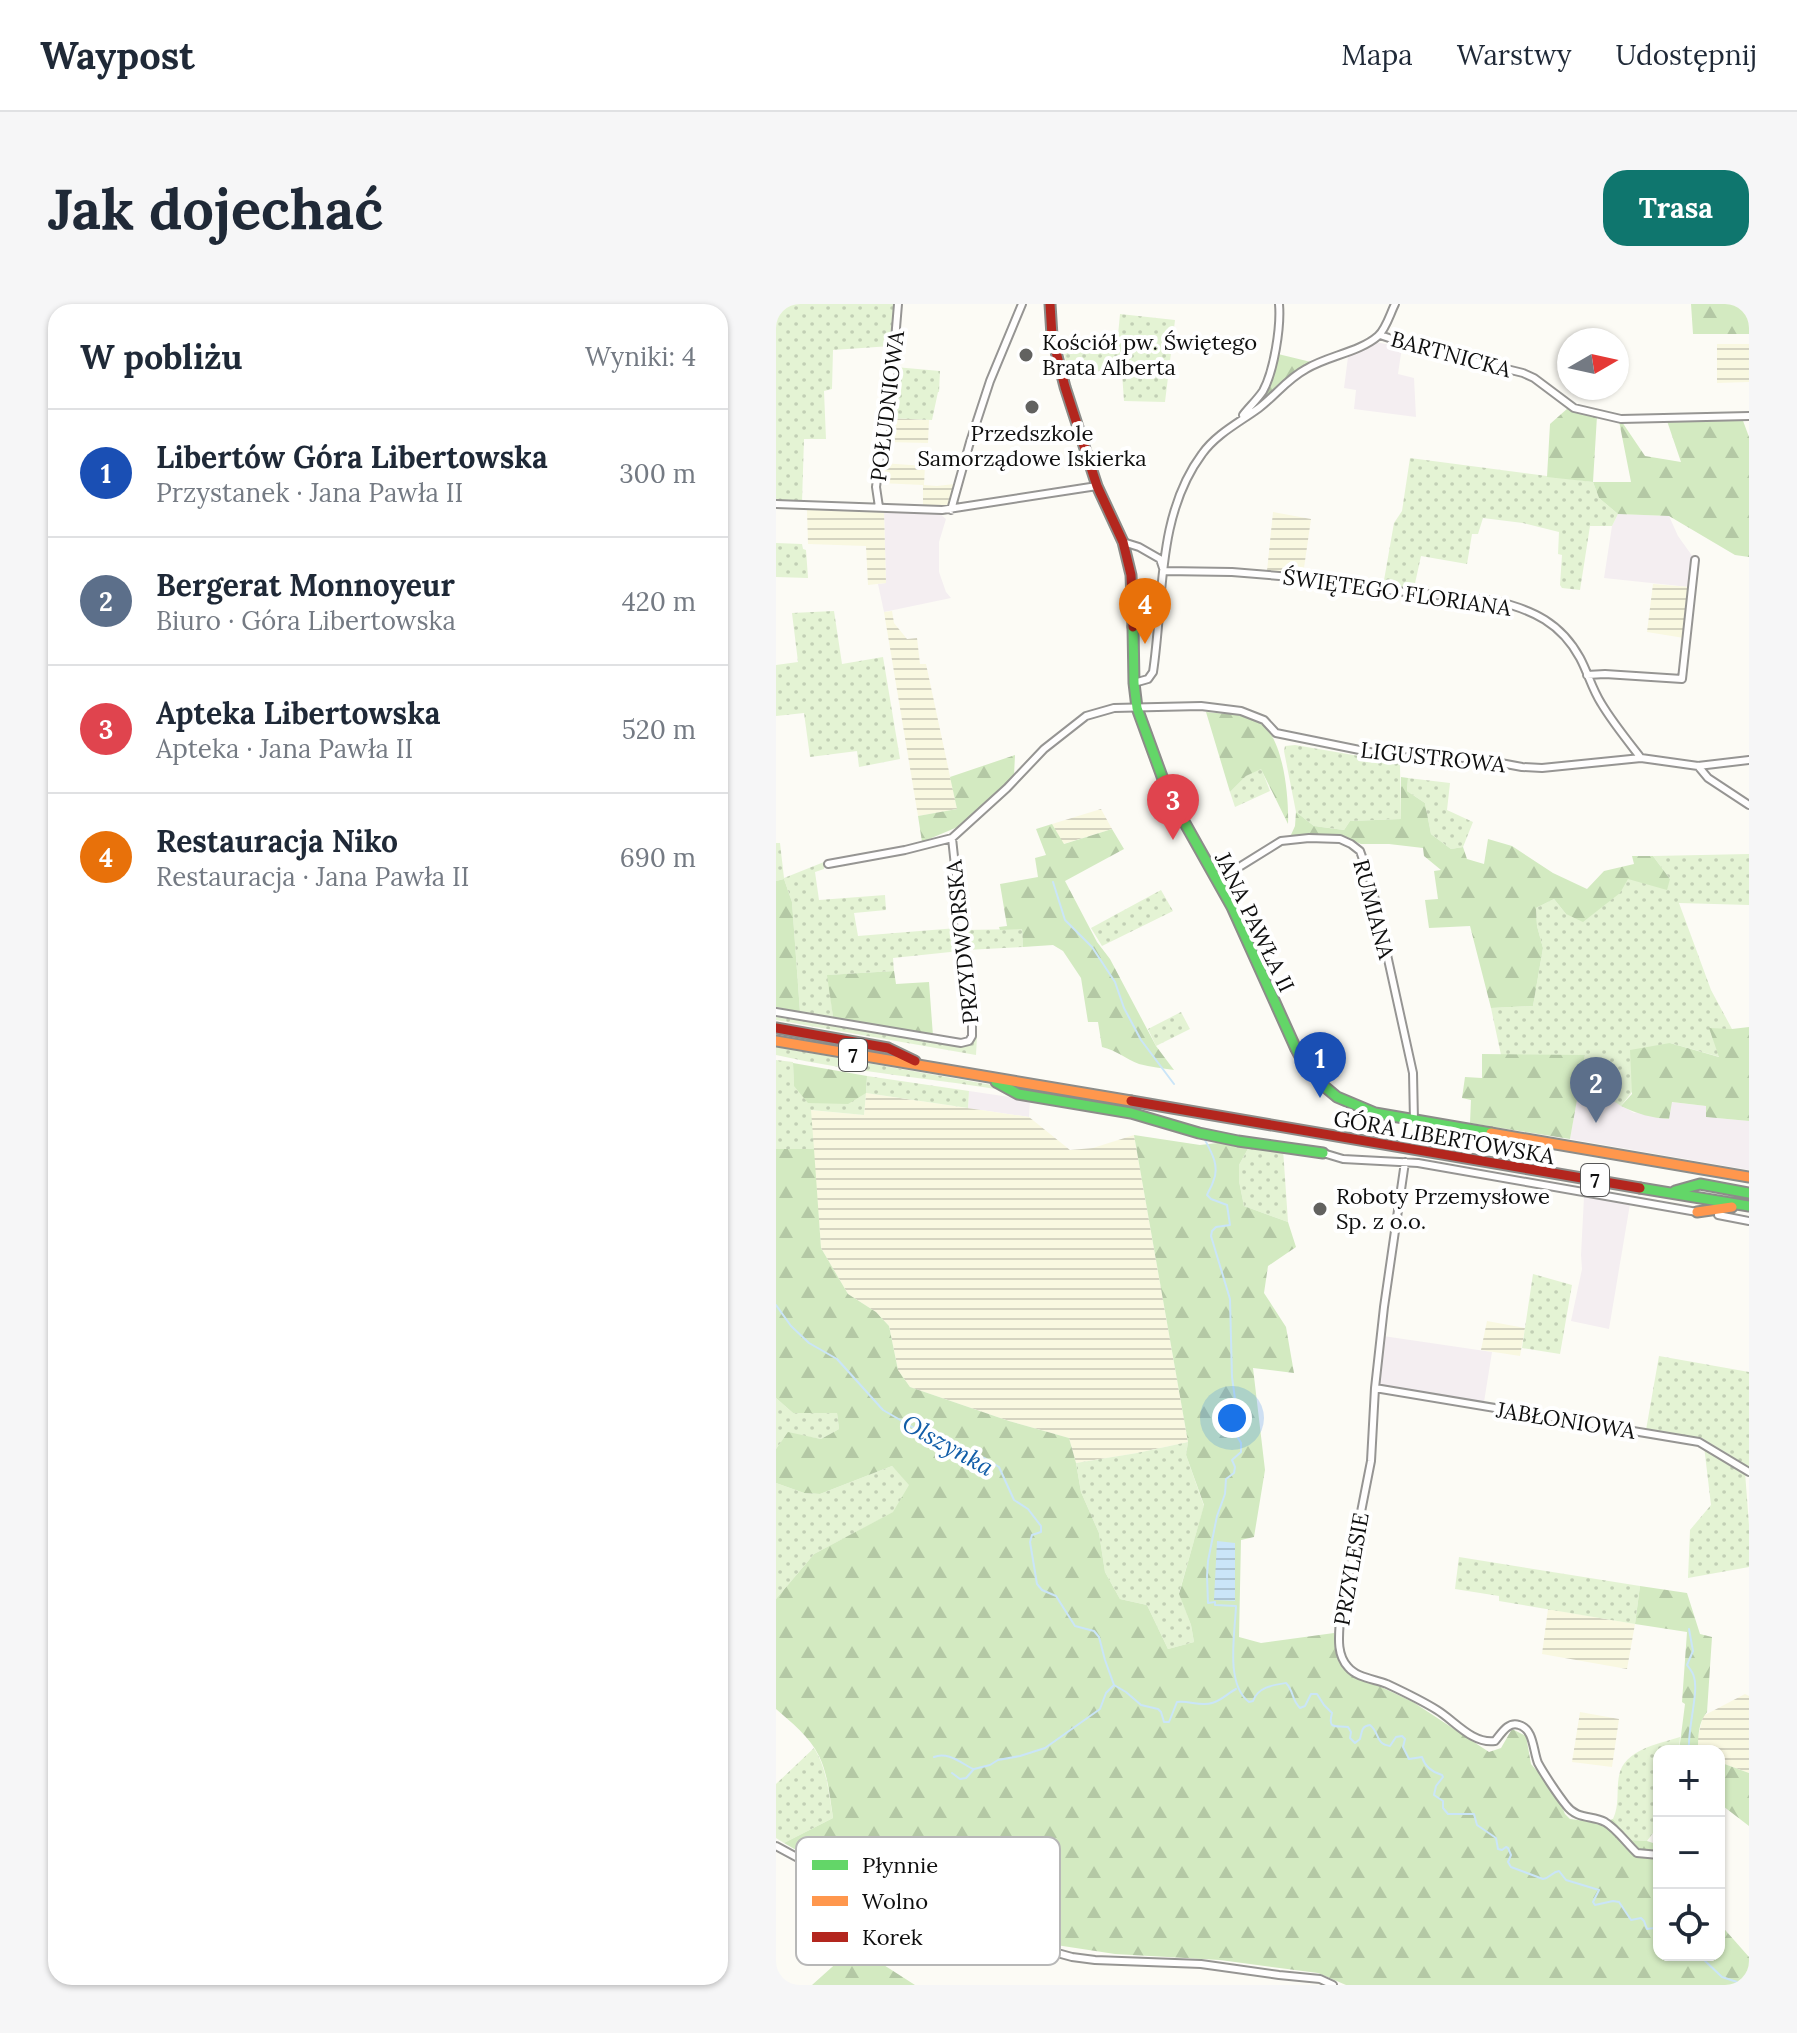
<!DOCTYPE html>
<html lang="pl">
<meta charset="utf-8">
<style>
body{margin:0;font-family:Lora,serif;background:#f6f6f7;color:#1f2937}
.controls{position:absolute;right:24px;bottom:24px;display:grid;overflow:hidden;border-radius:16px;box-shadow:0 2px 6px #0004}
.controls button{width:72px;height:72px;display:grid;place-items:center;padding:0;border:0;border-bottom:2px solid #e0e1e3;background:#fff;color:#1f2937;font:40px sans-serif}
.compass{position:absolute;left:781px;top:24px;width:72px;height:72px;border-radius:50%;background:#fff;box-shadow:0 2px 6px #0004;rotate:81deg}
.you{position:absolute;left:456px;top:1114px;width:28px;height:28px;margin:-20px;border:6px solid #fff;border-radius:50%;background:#1a73e8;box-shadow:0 0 0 12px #1a73e833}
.badge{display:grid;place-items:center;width:52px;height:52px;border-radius:50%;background:#0f766e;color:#fff;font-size:26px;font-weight:700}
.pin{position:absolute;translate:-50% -66px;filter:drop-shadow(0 2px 4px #0008)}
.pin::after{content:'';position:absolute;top:42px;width:28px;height:24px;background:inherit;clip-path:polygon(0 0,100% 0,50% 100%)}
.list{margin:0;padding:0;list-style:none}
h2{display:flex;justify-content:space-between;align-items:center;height:104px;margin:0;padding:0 32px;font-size:34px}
h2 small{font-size:26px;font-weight:400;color:#747a83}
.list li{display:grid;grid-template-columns:52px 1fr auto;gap:24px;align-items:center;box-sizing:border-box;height:128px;padding:0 32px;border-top:2px solid #e0e1e3}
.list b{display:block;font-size:30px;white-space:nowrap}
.list p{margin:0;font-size:26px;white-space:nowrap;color:#747a83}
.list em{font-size:26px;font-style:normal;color:#747a83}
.icon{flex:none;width:44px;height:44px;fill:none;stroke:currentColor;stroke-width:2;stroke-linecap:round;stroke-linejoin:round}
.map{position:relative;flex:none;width:973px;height:1681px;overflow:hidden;border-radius:24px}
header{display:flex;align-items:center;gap:48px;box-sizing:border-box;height:112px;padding:0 40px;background:#fff;border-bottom:2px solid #e0e1e3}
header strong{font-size:38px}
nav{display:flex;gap:44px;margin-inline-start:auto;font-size:28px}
.intro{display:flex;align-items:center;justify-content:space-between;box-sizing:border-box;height:192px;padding:0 48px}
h1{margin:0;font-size:56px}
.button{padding:20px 36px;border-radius:24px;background:#0f766e;color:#fff;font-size:28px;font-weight:700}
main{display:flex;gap:48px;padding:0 48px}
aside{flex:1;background:#fff;border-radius:24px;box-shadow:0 2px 6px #0004}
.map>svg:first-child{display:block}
.industrial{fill:#f4eef1}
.farmland{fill:url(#farmland-rules)}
.grass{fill:url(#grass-dots)}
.forest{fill:url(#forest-firs)}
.water{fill:url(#water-rules)}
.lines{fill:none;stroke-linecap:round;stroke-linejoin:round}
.stream{stroke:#cae5f8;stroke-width:2}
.street-casing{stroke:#969593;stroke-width:10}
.fast-casing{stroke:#8c8c89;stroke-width:13}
.slow-casing{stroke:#8c8c89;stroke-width:13}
.jam-casing{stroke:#8c8c89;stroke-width:13}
.street{stroke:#fffefe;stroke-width:6}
.fast{stroke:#63d668;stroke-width:9}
.slow{stroke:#ff974d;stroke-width:9}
.jam{stroke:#b3261e;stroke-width:9}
.poi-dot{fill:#626260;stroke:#fff;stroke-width:3}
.labels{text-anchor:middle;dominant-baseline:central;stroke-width:8;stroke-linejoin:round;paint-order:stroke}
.shield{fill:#fff;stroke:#575757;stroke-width:2}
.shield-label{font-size:20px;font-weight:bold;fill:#0f0f0f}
.poi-label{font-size:22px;fill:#0f0f0f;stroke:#fff;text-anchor:start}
.street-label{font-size:22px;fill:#0f0f0f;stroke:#fff}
.water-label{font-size:24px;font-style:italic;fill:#125da8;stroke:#fff}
.key{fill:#fff;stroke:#b7b7b7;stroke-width:2}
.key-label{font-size:22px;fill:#0f0f0f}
</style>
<header>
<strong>Waypost</strong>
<nav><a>Mapa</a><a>Warstwy</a><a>Udostępnij</a></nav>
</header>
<div class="intro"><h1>Jak dojechać</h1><a class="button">Trasa</a></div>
<main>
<aside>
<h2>W pobliżu<small>Wyniki: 4</small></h2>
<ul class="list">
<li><span class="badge" style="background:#1a4fb4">1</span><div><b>Libertów Góra Libertowska</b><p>Przystanek · Jana Pawła II</p></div><em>300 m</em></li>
<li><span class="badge" style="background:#5c6f8a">2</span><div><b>Bergerat Monnoyeur</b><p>Biuro · Góra Libertowska</p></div><em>420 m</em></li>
<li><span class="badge" style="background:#e0444e">3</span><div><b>Apteka Libertowska</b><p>Apteka · Jana Pawła II</p></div><em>520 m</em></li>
<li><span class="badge" style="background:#e8710a">4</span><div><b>Restauracja Niko</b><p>Restauracja · Jana Pawła II</p></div><em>690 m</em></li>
</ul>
</aside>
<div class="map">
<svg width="973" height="1681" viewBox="0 0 973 1681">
<defs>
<pattern id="farmland-rules" width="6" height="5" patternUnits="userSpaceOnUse" patternTransform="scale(2)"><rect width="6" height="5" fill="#f9f8e1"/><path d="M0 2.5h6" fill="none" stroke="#d4d3c0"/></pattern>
<pattern id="grass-dots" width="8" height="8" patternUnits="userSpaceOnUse" patternTransform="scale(2)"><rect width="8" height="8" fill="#e4f3d4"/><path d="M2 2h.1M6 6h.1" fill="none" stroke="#c2cfb5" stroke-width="1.8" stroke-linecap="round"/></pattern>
<pattern id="forest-firs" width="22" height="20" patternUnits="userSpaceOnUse" patternTransform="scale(2)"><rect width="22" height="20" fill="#d3eac1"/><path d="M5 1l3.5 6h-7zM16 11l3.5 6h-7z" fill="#b4c8a5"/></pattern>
<pattern id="water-rules" width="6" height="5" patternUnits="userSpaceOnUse" patternTransform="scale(2)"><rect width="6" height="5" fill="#cae5f8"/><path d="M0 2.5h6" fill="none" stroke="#acc3d3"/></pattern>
</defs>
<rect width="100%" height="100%" fill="#fcfbf5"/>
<path class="industrial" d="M599 38 626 43 622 70 638 74 640 113 578 105 580 86 568 84 572 53 570 51Z
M108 207 164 210 170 215 163 238V268L170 288 175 294 108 308 102 280 110 279Z
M842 210 893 212 902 232 917 253 913 283 828 274 836 222Z
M803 782 821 786 858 809 895 798 930 802V813L973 817V866L794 835Z
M193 787 254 796 253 813 192 804Z
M808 893 854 900 833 1025 795 1017 806 965 805 951Z
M607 1032 716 1048 708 1098 603 1082Z"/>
<path class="farmland" d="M941 40H973V78L941 79Z
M113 114 153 116 152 139 110 138Z
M106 159 149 162 148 181 161 182 178 180 175 197 171 201H147V181L104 179Z
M31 206 108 207 110 279 92 281 90 242 32 240Z
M497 208 535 215 527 271 491 267Z
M877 280 913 283 908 334 871 328Z
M116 307 118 319 131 335 141 334 144 360H150L181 505 142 512 108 308Z
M325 505 336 525 287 540 276 520Z
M90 789 253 813 294 846 317 844 358 831 412 1138 361 1149 300 1159 293 1134 233 1117 134 1083 122 1066 113 1022 100 1008 72 990 45 944 34 806 88 811Z
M711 1017 749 1024 744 1052 705 1046Z
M772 1305 859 1320 851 1365 766 1350Z
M969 1390 973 1392V1469L943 1458V1447H922V1433L927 1412Z
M804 1408 843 1415 836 1463 796 1458Z"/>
<path class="grass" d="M0 0H118L115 42 57 46 56 85 48 87 50 135H28L26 198 0 196Z
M344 10 399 16 389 98 348 97 346 69H293L286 42H341Z
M119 63 164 67 163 88H162L156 116 113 114Z
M634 154 817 178 823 194 842 210 836 222H814L804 286 786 284 784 281 786 251 782 250 783 228 747 219 707 214 702 230H696L691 260 645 252 638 284 607 282 618 219 626 207Z
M0 239 26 240 27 245 30 246 32 274 0 273Z
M58 307 66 360 107 353 124 455 83 463 81 447 34 453 28 409 0 412V361L22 358 16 309Z
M519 441 624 459 625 515 574 517 568 526 538 522 520 508 508 447 509 442Z
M485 464 494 487 459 503 454 488 470 472Z
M632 474 674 479 671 506 697 518 687 543 675 545 655 530 649 499 631 487Z
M0 539H4L8 574 48 558V565L39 568 43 596 109 591 110 606 78 609 82 632 181 624 184 647 117 654 118 667 52 671 57 713 24 708 16 598 8 575 0 577Z
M973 550V601L903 599 935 686 956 725 944 753 894 739 845 802 821 786 803 782 809 751H725L715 704 757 702 767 644 761 622 760 604 778 595 790 610 852 575H894L877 552Z
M385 586 397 607 326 642 315 624Z
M246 625 247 643 190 646 188 626Z
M405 708 414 725 380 742 372 725Z
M0 711 130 731 187 743 194 741 201 732 200 751 0 716Z
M0 743 256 788 255 791C170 775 84 770 0 751Z
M0 756 17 758 18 781 90 789 91 772 193 787 192 804 90 789 88 811 35 806 38 845H0Z
M474 841 507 845 512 918 468 902 463 877V861Z
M757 970 796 981 784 1050 746 1044Z
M883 1052 973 1068V1163L926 1134 870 1126Z
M0 1094 17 1109H61L63 1125 45 1135 12 1129 0 1145Z
M412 1138 410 1151 428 1202 403 1289 415 1321 418 1338 392 1345 371 1301 344 1295 329 1268 323 1229 305 1188 300 1159 361 1149Z
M928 1142 969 1168 973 1221V1263L912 1274 914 1226 935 1201Z
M116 1162 134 1181 118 1208 38 1250 0 1295V1179L28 1189 44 1190Z
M683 1253 864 1282 859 1320 723 1297V1292L679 1285Z
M904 1433 903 1447H883V1521L871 1537 854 1536 837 1515C844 1500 840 1487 843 1472 848 1445 883 1440 904 1433Z
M38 1444C51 1464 53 1491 57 1514L8 1539 0 1534V1480Z"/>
<path class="forest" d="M915 0H973V30H917Z
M502 50 535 58 509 75 476 107 474 106C489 89 500 73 502 50Z
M792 104 804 109 821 112 817 178H855L843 117 846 118 869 152 905 158 891 117 966 114 973 133V253L959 251 893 212 842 210 823 194 817 178 771 173 774 120Z
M430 408C447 410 470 409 485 419 508 435 513 495 512 520L485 465 470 472 454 488Z
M239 451 238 472 184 522 146 538 142 512 181 505 174 473Z
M625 473 632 474 631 487 649 499 655 530 675 545 687 543 691 555 708 560 712 535 736 542 777 569 811 585 828 567 858 560 856 552H877L894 575 891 586 852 575 844 589 807 618 790 610 778 595 760 604 761 622 767 644 757 702 715 704 694 622 653 624 649 596 662 595 658 567 665 566 648 552 647 544 613 540H585L563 531 550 530 514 533 519 522 520 508 538 522 568 526 574 517 625 515Z
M276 520 288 540 336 525 348 545 289 577 321 638 334 655 380 742 398 766C386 764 375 763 363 760 350 755 340 746 326 743L322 718H312L305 674 287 647 277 641 247 643 246 625 224 626 223 623 231 622 224 580 262 573 259 554 270 551 260 525Z
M8 575 16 598 24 708 0 703V577Z
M118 667 120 680 153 678 157 732 57 713 51 671Z
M973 723V817L930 813V802L896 798 893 815C876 814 861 810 845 802L856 790 854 746 894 739 943 753 933 724 956 725Z
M706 750 809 751 794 835 694 819 695 796 686 794 689 773 706 774Z
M17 759 91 772 90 789 72 800 32 799 18 782Z
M358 831 424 841 450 838 474 841 463 861V877L468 902 512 918 520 943 492 962 488 989 510 1023 518 1069 477 1064 489 1166 478 1233 465 1236 463 1333 485 1339 558 1329 563 1357 569 1366 637 1398 713 1448 725 1444 736 1425 750 1432 755 1460 780 1488 789 1510 794 1515 825 1519 837 1515 854 1536 871 1537 883 1541V1651H943V1619L973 1653V1681H570L542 1669 444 1656 339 1650 280 1641 139 1604 70 1575 8 1539 57 1514C54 1494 52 1470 43 1452 34 1433 15 1418 0 1405V1295L38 1250 117 1208 133 1181 116 1162 44 1190 28 1189 0 1179V1145L12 1128 45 1135 63 1125 61 1109H17L0 1094V845H38L45 944 72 990 100 1008 113 1022 122 1066 134 1083 233 1117 293 1134 300 1159 305 1188 323 1229 329 1268 344 1295 371 1301 392 1345 418 1338 415 1321 403 1290 428 1201 410 1151 412 1138Z
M864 1282 911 1289 924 1330 936 1333 931 1408C922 1418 922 1434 922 1447H903L909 1400 906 1398 911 1328 859 1320Z
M943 1458 973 1469V1522L943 1499Z
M65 1655 100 1656 139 1681H36Z"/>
<path class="water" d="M441 1237 459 1239V1297L438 1296Z"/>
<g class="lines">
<path class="stream" d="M277 578 289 616 316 643 339 678 348 704 365 736 398 780
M429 836C436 849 444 863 437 878 436 882 433 886 431 891L435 895 451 901 454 921 440 923 436 927 435 932 454 995 456 1073 459 1095 464 1110 462 1121 458 1122 457 1125 465 1139V1148L456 1156 459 1163 458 1169 450 1175 449 1190 441 1212 432 1257 431 1272 432 1299 439 1298V1301L460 1302C459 1330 449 1380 473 1398L477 1397C482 1383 497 1381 510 1379 518 1387 515 1395 524 1404L529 1402 535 1390H541L548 1401 556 1409C551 1427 561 1421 572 1423L575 1428 574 1434 579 1439 584 1435C586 1428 585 1422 594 1421 604 1429 599 1440 614 1442L620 1433 626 1432 629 1435 627 1443 633 1455 646 1453C649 1463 656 1468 666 1471L667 1473 660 1482 658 1491 667 1497V1504L672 1510H698L701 1521 720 1534 722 1545 726 1546 730 1543 732 1544 735 1551 732 1558 735 1563 767 1575C774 1574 776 1568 783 1567L790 1576 823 1586 817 1598 819 1601 837 1597 843 1598 855 1616 865 1614 868 1617 871 1625 878 1624 883 1619
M0 1001 15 1022 33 1039 61 1055 107 1106 138 1124 153 1128 210 1155 223 1163 238 1196 252 1205 265 1222V1228L256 1231 254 1238 261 1280 266 1286 280 1292 299 1322 318 1327 323 1333 329 1356 338 1381 350 1388 365 1401 382 1405 385 1408 388 1418H393L401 1398C412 1396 425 1403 436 1399 445 1397 452 1389 460 1385
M913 1447C911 1427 923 1388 918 1373 917 1368 914 1365 911 1361L917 1347 913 1325
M158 1453C171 1447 185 1459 197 1465
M176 1469 184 1475 190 1474 198 1465 214 1461 222 1456 244 1452 269 1444 324 1405 330 1389 338 1381
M926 1651V1654L946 1673 970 1681"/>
<defs>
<path id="street" d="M604 31 637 42 747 69 758 74 798 104 845 115 973 112
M467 111C473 103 481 96 487 87 498 67 505 23 503 0
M0 200 166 206 321 182
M103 203 100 183 119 36 122 0
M175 206 194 138 214 77 246 0
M347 238 363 243 384 255 388 267 456 268 528 274 600 285 720 297C757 306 785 319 804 354 812 369 816 385 825 399 837 419 851 436 865 454L922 462 973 456
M811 371 829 370 906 375 919 256
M358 379 372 375 377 368C388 296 380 212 426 150 440 130 464 118 483 104 499 92 511 75 530 65 551 52 584 48 602 32 610 25 614 10 619 0
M922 462 932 474 973 501
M52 560 129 546 176 534 231 484 268 445 310 412 338 404 425 402 465 407 488 416 500 429 618 453 698 454 746 463 766 464 865 454
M439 574 460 565 505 537 533 534 564 535 575 540 584 547 595 578 637 769 638 817
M0 708 185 739 193 737 196 732V722L176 534
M547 849 567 855 642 859 921 908
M629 858 608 1003 599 1084 595 1157 564 1315C563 1331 560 1350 572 1363 581 1374 599 1375 611 1380 628 1388 645 1396 661 1406 679 1417 696 1440 719 1437 725 1430 732 1417 743 1421 758 1425 757 1447 762 1459 768 1470 782 1491 790 1501 801 1516 816 1511 829 1518 841 1525 851 1540 861 1549L883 1551
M942 911 973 917
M599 1084 923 1138 973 1168
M0 1542 113 1603 296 1653 319 1656 425 1660 503 1671 544 1675 557 1681"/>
<path id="fast" d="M357 323 358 379 361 404 392 489 456 603 520 745 527 758 543 778 561 793 599 809 715 829
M220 778 242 790 355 809 423 829 462 837 547 849
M864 884 973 902
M899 887 924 880 973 889"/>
<path id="slow" d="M0 737 355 797
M715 829 973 873
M921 908 956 903"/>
<path id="jam" d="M274 0 276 32 289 83 321 182 347 238 355 271 357 323
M0 724 112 744 139 757
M355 797 864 884"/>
</defs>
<use href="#street" class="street-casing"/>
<use href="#fast" class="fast-casing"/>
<use href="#slow" class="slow-casing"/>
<use href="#jam" class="jam-casing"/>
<use href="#street" class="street"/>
<use href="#fast" class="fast"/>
<use href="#slow" class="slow"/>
<use href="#jam" class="jam"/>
</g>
<g class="poi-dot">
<circle cx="250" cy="51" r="8"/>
<circle cx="256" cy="103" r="8"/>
<circle cx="544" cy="905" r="8"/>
</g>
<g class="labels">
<g class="shield">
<rect x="63" y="735" width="28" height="32" rx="6"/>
<rect x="805" y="860" width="28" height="32" rx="6"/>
</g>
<g class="shield-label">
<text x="77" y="751">7</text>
<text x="819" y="876">7</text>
</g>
<g class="poi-label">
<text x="266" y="38">Kościół pw. Świętego<tspan x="266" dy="25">Brata Alberta</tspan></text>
<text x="256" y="129" text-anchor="middle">Przedszkole<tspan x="256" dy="25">Samorządowe Iskierka</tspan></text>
<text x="560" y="892">Roboty Przemysłowe<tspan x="560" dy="25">Sp. z o.o.</tspan></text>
</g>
<g class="street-label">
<text transform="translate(675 50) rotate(15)">BARTNICKA</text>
<text transform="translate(111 102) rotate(-83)">POŁUDNIOWA</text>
<text transform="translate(621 288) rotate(8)">ŚWIĘTEGO FLORIANA</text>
<text transform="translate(657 453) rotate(6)">LIGUSTROWA</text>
<text transform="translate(598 605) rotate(75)">RUMIANA</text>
<text transform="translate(479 618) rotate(64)">JANA PAWŁA II</text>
<text transform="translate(186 638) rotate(-96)">PRZYDWORSKA</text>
<text transform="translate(668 833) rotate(10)">GÓRA LIBERTOWSKA</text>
<text transform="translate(790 1116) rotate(9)">JABŁONIOWA</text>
<text transform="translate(575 1265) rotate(-80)">PRZYLESIE</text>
</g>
<g class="water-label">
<text transform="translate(172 1141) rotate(29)">Olszynka</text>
</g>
</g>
<rect x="20" y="1533" width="264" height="128" rx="12" class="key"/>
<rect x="36" y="1556" width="36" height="10" fill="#63d668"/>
<rect x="36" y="1592" width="36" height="10" fill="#ff974d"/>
<rect x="36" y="1628" width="36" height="10" fill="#b3261e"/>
<g class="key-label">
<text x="86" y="1569">Płynnie</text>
<text x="86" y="1605">Wolno</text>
<text x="86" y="1641">Korek</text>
</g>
</svg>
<div class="controls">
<button>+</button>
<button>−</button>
<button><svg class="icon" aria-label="locate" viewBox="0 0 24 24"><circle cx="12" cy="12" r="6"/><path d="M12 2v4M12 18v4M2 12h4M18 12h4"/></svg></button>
</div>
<svg class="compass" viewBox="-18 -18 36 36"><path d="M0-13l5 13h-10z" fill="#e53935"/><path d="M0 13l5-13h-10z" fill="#747a83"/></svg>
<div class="you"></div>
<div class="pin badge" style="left:544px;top:794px;background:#1a4fb4">1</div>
<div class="pin badge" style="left:820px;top:819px;background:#5c6f8a">2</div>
<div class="pin badge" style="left:397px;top:536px;background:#e0444e">3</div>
<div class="pin badge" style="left:369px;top:340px;background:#e8710a">4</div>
</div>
</main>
